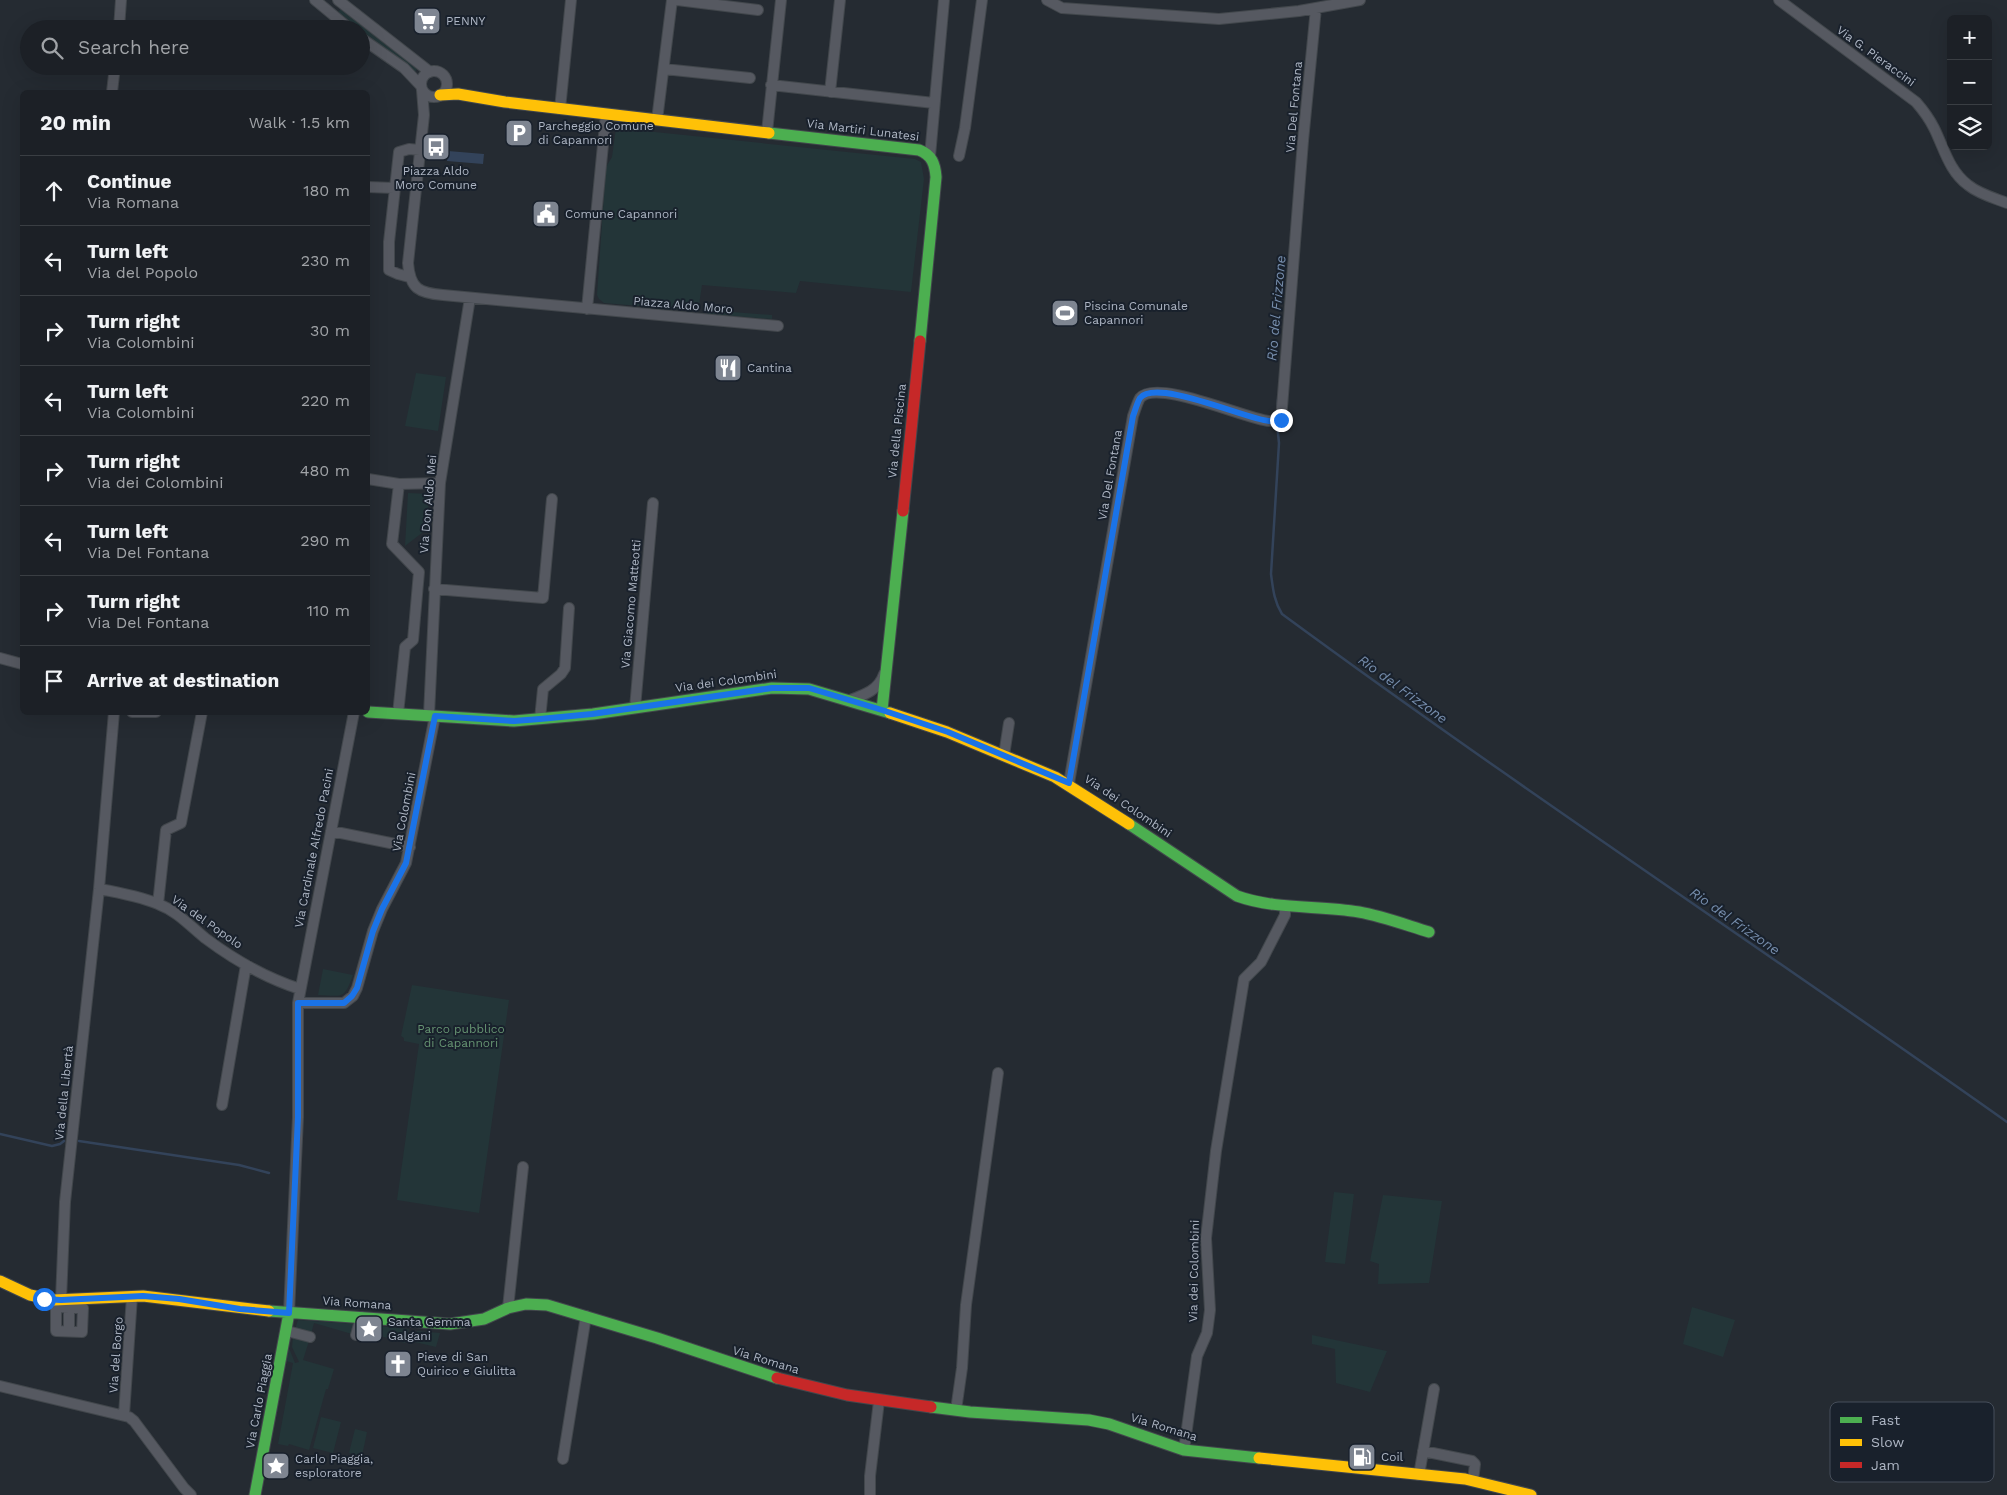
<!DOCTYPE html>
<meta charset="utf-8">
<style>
body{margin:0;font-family:"Work Sans",sans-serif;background:#25282e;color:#f1f3f6}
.controls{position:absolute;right:15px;top:15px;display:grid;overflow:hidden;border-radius:8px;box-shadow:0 5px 20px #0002}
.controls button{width:45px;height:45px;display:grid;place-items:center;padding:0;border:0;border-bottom:1px solid #3a3e43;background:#1c2026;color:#f1f3f6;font:25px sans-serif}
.stop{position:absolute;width:15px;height:15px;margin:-11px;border:4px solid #1a73e8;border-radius:50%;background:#fff}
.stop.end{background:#1a73e8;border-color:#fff;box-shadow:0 1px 5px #0008}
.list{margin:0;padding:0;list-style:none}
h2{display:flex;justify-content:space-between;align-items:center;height:65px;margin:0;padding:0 20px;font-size:21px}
h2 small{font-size:16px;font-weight:400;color:#a0a3a7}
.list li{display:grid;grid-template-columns:32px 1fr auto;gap:15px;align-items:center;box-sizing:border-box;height:70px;padding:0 20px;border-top:1px solid #3a3e43}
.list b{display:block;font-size:19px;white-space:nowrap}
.list p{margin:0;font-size:16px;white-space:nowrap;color:#a0a3a7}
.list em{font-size:16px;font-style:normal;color:#a0a3a7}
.icon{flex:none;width:28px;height:28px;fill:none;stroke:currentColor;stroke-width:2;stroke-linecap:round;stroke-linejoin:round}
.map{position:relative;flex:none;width:2007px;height:1495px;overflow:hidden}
.search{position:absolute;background:#1c2026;box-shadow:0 5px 20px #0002;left:20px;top:20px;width:350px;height:55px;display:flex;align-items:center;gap:12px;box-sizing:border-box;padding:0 18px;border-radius:28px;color:#a0a3a7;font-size:19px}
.panel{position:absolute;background:#1c2026;box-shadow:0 5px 20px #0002;left:20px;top:90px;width:350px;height:625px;border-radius:8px}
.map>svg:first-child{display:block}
.green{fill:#233538}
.water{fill:#33435a}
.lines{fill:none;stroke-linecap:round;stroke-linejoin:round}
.stream{stroke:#33435a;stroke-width:2.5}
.street-casing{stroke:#42474c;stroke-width:12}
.fast-casing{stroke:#42474c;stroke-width:13}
.slow-casing{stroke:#42474c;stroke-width:13}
.jam-casing{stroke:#42474c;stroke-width:13}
.street{stroke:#565961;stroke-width:10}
.fast{stroke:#4caf50;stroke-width:11}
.slow{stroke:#ffc107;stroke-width:11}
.jam{stroke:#c62828;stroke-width:11}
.route{stroke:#1a73e8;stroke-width:6}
.labels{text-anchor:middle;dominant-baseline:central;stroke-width:4;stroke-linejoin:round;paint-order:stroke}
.poi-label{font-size:12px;fill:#aeb6c4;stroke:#19212c;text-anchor:start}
.street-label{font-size:12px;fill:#aeb6c4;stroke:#19212c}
.park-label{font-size:12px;fill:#669472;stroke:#19212c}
.water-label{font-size:14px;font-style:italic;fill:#768dac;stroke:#19212c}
.key{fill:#19212c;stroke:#464e5a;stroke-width:1}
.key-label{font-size:14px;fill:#aeb6c4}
</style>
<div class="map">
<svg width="2007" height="1495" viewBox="0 0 2007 1495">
<rect width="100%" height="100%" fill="#252b32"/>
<path class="green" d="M341 9 417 69 415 72 338 12Z
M616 128 915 159 921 162 924 179 911 292 800 281 796 293 702 285 699 305 688 310 604 303 599 299 597 295 606 167 612 157Z
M707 310 772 315V319L707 314Z
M416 373 446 377 438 431 405 426Z
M408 493 429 494 427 529 405 546Z
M323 969 353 975C344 1000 343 996 318 995Z
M412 985 509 1000 479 1213 397 1200 419 1044 404 1041V1038L401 1036Z
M1334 1192 1354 1194 1345 1264 1325 1262Z
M1383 1195 1442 1201 1429 1283 1378 1284 1379 1264 1370 1261Z
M1692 1307 1735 1320 1723 1357 1683 1344Z
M298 1320 355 1324 352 1334 314 1323 311 1334 295 1329Z
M365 1325 409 1329 405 1343 363 1331Z
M417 1331 440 1333 436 1347 415 1342Z
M1312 1335 1387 1351 1370 1392 1336 1383 1335 1349 1312 1344Z
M293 1337 309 1341 303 1360 334 1369 328 1389H326L309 1450 289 1444 288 1446 278 1444 293 1363 286 1361 289 1348 295 1363 299 1362 292 1347Z
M321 1417 341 1422 333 1453 313 1448Z
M355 1429 367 1432 362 1456 349 1453Z"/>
<path class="water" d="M448 151 484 154 483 164 447 161Z"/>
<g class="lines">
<path class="stream" d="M1277 414 1278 399
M1277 424 1279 443 1271 574C1273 589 1274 601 1282 614 1520 789 1766 951 2007 1122
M0 1134 52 1146 60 1144 64 1141
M79 1141 239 1165 269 1173"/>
<defs>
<path id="street" d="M315 0 350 29
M338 0 430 72
M677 0 758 10
M1047 0 1062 8 1219 19 1299 11 1360 0
M1779 0 1916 102C1923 110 1929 118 1934 128 1944 148 1949 171 1968 185 1979 194 1994 198 2007 203
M119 29 121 0
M361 38 404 68 421 86
M664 69 750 78
M421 84a13 13 0 1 1 26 0a13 13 0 1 1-26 0Z
M771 85 934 103
M422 90 424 115 408 263C410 289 419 293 443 295L778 326
M112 92 115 66
M830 92 840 0
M560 109 571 0
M657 120 672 0
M767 132 781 0
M930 156 944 0
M959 156 965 128 982 0
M368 187 394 188
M409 277 398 274 389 270V242L399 152 409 149 420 150
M587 309 606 114
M368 479 399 484 440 483
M434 589 543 598 552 499
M0 658 22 664
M850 700C864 695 879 690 884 674
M635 708 653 503
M132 712H156
M398 714 405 647 413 640 419 572 392 544 399 484
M429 715 440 483 470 298
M540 719 543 689 561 674 565 668 569 608
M1004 755 1009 723
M1069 783 1133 416C1135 411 1137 403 1140 398 1156 378 1246 419 1269 421 1273 421 1277 420 1281 420L1303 141 1316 8
M331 831 410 847
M99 889C116 892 142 897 158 904 177 911 190 926 205 938 233 959 266 978 300 989
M158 904 166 830 181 823 202 712
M298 1003H344L353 996 357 988 373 931 382 909 406 863 435 716
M222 1105 246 965
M61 1300 65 1202 99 889 114 712
M56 1307 83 1308 82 1332 56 1331Z
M508 1308 523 1167
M289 1313 298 1117V1003L354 712
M69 1330V1303
M287 1331 310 1337
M356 1335 361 1317
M0 1386 129 1417 134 1421 184 1488 191 1495
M956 1410 962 1368 966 1305 998 1073
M124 1415 132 1296
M1184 1450 1197 1356 1207 1333 1210 1310 1206 1238 1216 1151 1244 979 1261 962 1285 915V907
M1423 1451 1472 1461 1475 1464 1473 1481
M563 1459 586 1316
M1419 1475 1434 1389
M870 1495V1476L879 1401"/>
<path id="fast" d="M769 133 919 150C932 155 935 164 936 177L920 341
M882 710 903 511
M368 712 514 721 593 714 772 688 809 689 890 713
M1129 824 1237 896C1276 910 1318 905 1359 912 1382 916 1406 925 1429 932
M269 1311 450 1324 484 1319 508 1308 526 1304 547 1305 657 1338 777 1378
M931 1407 970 1412 1089 1420 1109 1424 1184 1450 1259 1458
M255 1495 289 1313"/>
<path id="slow" d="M440 95 458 94 505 102 769 133
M890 713 947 732 1055 777 1129 824
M0 1281 30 1295 54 1300 143 1296 269 1311
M1259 1458 1465 1479 1531 1495"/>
<path id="jam" d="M903 511 920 341
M777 1378 847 1395 931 1407"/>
</defs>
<use href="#street" class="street-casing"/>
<use href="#fast" class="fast-casing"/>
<use href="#slow" class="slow-casing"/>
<use href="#jam" class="jam-casing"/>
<use href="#street" class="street"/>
<use href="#fast" class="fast"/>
<use href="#slow" class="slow"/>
<use href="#jam" class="jam"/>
</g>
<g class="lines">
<path class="route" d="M44 1299 61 1300 143 1296 179 1299 240 1309 289 1313 298 1117V1003H344L352 996 357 988 373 931 382 909 406 863 435 716 514 721 540 719 592 714 772 688H809L882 710 948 732 1069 783 1133 416C1135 411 1137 403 1140 398 1156 378 1246 419 1269 421 1273 421 1277 420 1281 420"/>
</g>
<defs>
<symbol id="supermarket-square" viewBox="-11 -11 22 22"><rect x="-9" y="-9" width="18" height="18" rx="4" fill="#7e8591" stroke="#19212c"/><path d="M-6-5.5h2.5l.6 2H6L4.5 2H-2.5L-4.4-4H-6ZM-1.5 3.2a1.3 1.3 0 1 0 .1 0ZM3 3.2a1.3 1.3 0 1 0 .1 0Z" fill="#fff"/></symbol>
<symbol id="parking-square" viewBox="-11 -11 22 22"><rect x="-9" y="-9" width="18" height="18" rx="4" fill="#7e8591" stroke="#19212c"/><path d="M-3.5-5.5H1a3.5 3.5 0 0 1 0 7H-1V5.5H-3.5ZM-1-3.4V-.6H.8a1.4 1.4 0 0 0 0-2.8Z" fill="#fff"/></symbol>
<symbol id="bus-square" viewBox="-11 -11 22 22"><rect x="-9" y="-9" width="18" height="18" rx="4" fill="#7e8591" stroke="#19212c"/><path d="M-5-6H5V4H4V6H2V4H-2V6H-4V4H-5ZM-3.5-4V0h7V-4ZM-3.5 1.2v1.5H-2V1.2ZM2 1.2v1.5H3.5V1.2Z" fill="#fff"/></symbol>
<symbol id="civic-square" viewBox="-11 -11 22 22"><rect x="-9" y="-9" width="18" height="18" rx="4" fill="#7e8591" stroke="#19212c"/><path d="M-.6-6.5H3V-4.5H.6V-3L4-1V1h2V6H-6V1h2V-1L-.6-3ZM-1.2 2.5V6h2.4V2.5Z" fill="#fff"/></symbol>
<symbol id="stadium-square" viewBox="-11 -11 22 22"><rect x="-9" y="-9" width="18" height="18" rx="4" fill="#7e8591" stroke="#19212c"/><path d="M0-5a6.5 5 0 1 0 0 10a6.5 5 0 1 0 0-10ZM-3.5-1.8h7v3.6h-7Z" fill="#fff"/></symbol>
<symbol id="restaurant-square" viewBox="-11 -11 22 22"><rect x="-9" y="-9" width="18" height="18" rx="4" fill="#7e8591" stroke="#19212c"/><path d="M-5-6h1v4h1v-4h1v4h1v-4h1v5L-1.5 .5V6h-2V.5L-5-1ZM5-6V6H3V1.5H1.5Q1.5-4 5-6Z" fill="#fff"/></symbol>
<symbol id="sight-square" viewBox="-11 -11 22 22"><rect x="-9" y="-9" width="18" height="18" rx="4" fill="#7e8591" stroke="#19212c"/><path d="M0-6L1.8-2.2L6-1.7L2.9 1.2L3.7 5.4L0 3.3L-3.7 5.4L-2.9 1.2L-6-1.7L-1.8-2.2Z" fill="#fff"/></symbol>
<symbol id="church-square" viewBox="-11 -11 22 22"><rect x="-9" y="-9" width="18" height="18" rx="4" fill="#7e8591" stroke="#19212c"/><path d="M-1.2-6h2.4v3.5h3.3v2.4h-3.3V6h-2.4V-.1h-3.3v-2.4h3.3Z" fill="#fff"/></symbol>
<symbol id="fuel-square" viewBox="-11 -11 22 22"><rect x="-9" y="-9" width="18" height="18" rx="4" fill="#7e8591" stroke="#19212c"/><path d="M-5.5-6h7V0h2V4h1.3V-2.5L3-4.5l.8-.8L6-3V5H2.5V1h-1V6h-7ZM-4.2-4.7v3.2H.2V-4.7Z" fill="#fff"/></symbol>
</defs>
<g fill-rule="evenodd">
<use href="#supermarket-square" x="411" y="5" width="32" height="32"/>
<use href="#parking-square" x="503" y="117" width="32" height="32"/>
<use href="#bus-square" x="420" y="131" width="32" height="32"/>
<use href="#civic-square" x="530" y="198" width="32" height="32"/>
<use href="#stadium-square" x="1049" y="297" width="32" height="32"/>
<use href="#restaurant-square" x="712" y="352" width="32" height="32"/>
<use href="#sight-square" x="353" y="1313" width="32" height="32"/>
<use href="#church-square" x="382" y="1348" width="32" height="32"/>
<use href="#fuel-square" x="1346" y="1441" width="32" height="32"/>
<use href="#sight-square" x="260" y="1450" width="32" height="32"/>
</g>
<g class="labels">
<g class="poi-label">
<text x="446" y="21">PENNY</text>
<text x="538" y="126">Parcheggio Comune<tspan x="538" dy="14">di Capannori</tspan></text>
<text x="436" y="171" text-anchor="middle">Piazza Aldo<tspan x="436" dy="14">Moro Comune</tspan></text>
<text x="565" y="214">Comune Capannori</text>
<text x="1084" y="306">Piscina Comunale<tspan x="1084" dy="14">Capannori</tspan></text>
<text x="747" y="368">Cantina</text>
<text x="388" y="1322">Santa Gemma<tspan x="388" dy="14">Galgani</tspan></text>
<text x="417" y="1357">Pieve di San<tspan x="417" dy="14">Quirico e Giulitta</tspan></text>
<text x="1381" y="1457">Coil</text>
<text x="295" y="1459">Carlo Piaggia,<tspan x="295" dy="14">esploratore</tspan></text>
</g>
<g class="street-label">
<text transform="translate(1876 56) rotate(36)">Via G. Pieraccini</text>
<text transform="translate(1294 107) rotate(-85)">Via Del Fontana</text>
<text transform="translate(863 130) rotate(7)">Via Martiri Lunatesi</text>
<text transform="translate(683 305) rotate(5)">Piazza Aldo Moro</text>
<text transform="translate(897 431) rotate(-84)">Via della Piscina</text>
<text transform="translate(1110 475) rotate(-80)">Via Del Fontana</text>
<text transform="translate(428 504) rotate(-85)">Via Don Aldo Mei</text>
<text transform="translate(631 604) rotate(-85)">Via Giacomo Matteotti</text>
<text transform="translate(726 681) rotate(-8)">Via dei Colombini</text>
<text transform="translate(1128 806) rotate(34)">Via dei Colombini</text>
<text transform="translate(404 812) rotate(-79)">Via Colombini</text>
<text transform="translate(314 848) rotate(-79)">Via Cardinale Alfredo Pacini</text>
<text transform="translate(207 922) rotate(35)">Via del Popolo</text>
<text transform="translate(64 1093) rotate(-84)">Via della Libertà</text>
<text transform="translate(1194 1271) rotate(-89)">Via dei Colombini</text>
<text transform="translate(357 1303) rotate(4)">Via Romana</text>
<text transform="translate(116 1355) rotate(-86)">Via del Borgo</text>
<text transform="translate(766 1360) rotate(17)">Via Romana</text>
<text transform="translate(259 1401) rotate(-79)">Via Carlo Piaggia</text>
<text transform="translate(1164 1427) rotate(17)">Via Romana</text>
</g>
<g class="park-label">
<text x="461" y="1029">Parco pubblico<tspan x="461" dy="14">di Capannori</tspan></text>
</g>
<g class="water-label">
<text transform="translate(1276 308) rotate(-85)">Rio del Frizzone</text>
<text transform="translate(1403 689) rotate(36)">Rio del Frizzone</text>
<text transform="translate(1735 921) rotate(35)">Rio del Frizzone</text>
</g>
</g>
<rect x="1830" y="1402" width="164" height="80" rx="8" class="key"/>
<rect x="1840" y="1417" width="22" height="6" fill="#4caf50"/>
<rect x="1840" y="1439" width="22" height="7" fill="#ffc107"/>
<rect x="1840" y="1462" width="22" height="6" fill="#c62828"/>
<g class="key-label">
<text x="1871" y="1425">Fast</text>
<text x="1871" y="1447">Slow</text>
<text x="1871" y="1470">Jam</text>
</g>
</svg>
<div class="controls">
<button>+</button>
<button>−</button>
<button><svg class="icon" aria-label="layers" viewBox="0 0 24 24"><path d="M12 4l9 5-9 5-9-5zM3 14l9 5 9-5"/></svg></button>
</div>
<div class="stop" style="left:44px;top:1299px"></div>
<div class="stop end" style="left:1281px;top:420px"></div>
<div class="search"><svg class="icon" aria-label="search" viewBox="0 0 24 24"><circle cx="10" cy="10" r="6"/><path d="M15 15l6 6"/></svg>Search here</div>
<section class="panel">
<h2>20 min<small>Walk · 1.5 km</small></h2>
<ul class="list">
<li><svg class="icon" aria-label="ahead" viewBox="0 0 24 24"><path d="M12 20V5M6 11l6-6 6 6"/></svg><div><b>Continue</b><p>Via Romana</p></div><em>180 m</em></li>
<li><svg class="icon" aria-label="left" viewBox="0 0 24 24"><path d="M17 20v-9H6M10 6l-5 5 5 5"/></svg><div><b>Turn left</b><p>Via del Popolo</p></div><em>230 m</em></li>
<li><svg class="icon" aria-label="right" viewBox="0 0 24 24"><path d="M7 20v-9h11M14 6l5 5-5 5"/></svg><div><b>Turn right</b><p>Via Colombini</p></div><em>30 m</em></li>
<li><svg class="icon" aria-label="left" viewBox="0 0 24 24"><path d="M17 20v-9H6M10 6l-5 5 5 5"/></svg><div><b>Turn left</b><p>Via Colombini</p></div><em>220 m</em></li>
<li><svg class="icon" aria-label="right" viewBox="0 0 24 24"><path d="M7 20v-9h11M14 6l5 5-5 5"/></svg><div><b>Turn right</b><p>Via dei Colombini</p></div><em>480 m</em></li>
<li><svg class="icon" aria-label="left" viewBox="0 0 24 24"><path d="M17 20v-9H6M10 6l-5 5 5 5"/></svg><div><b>Turn left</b><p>Via Del Fontana</p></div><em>290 m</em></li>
<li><svg class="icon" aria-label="right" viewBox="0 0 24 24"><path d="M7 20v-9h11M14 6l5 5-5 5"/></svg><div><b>Turn right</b><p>Via Del Fontana</p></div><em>110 m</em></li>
<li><svg class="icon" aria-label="arrive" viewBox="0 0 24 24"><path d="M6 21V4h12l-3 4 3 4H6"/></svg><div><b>Arrive at destination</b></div></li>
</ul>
</section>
</div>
